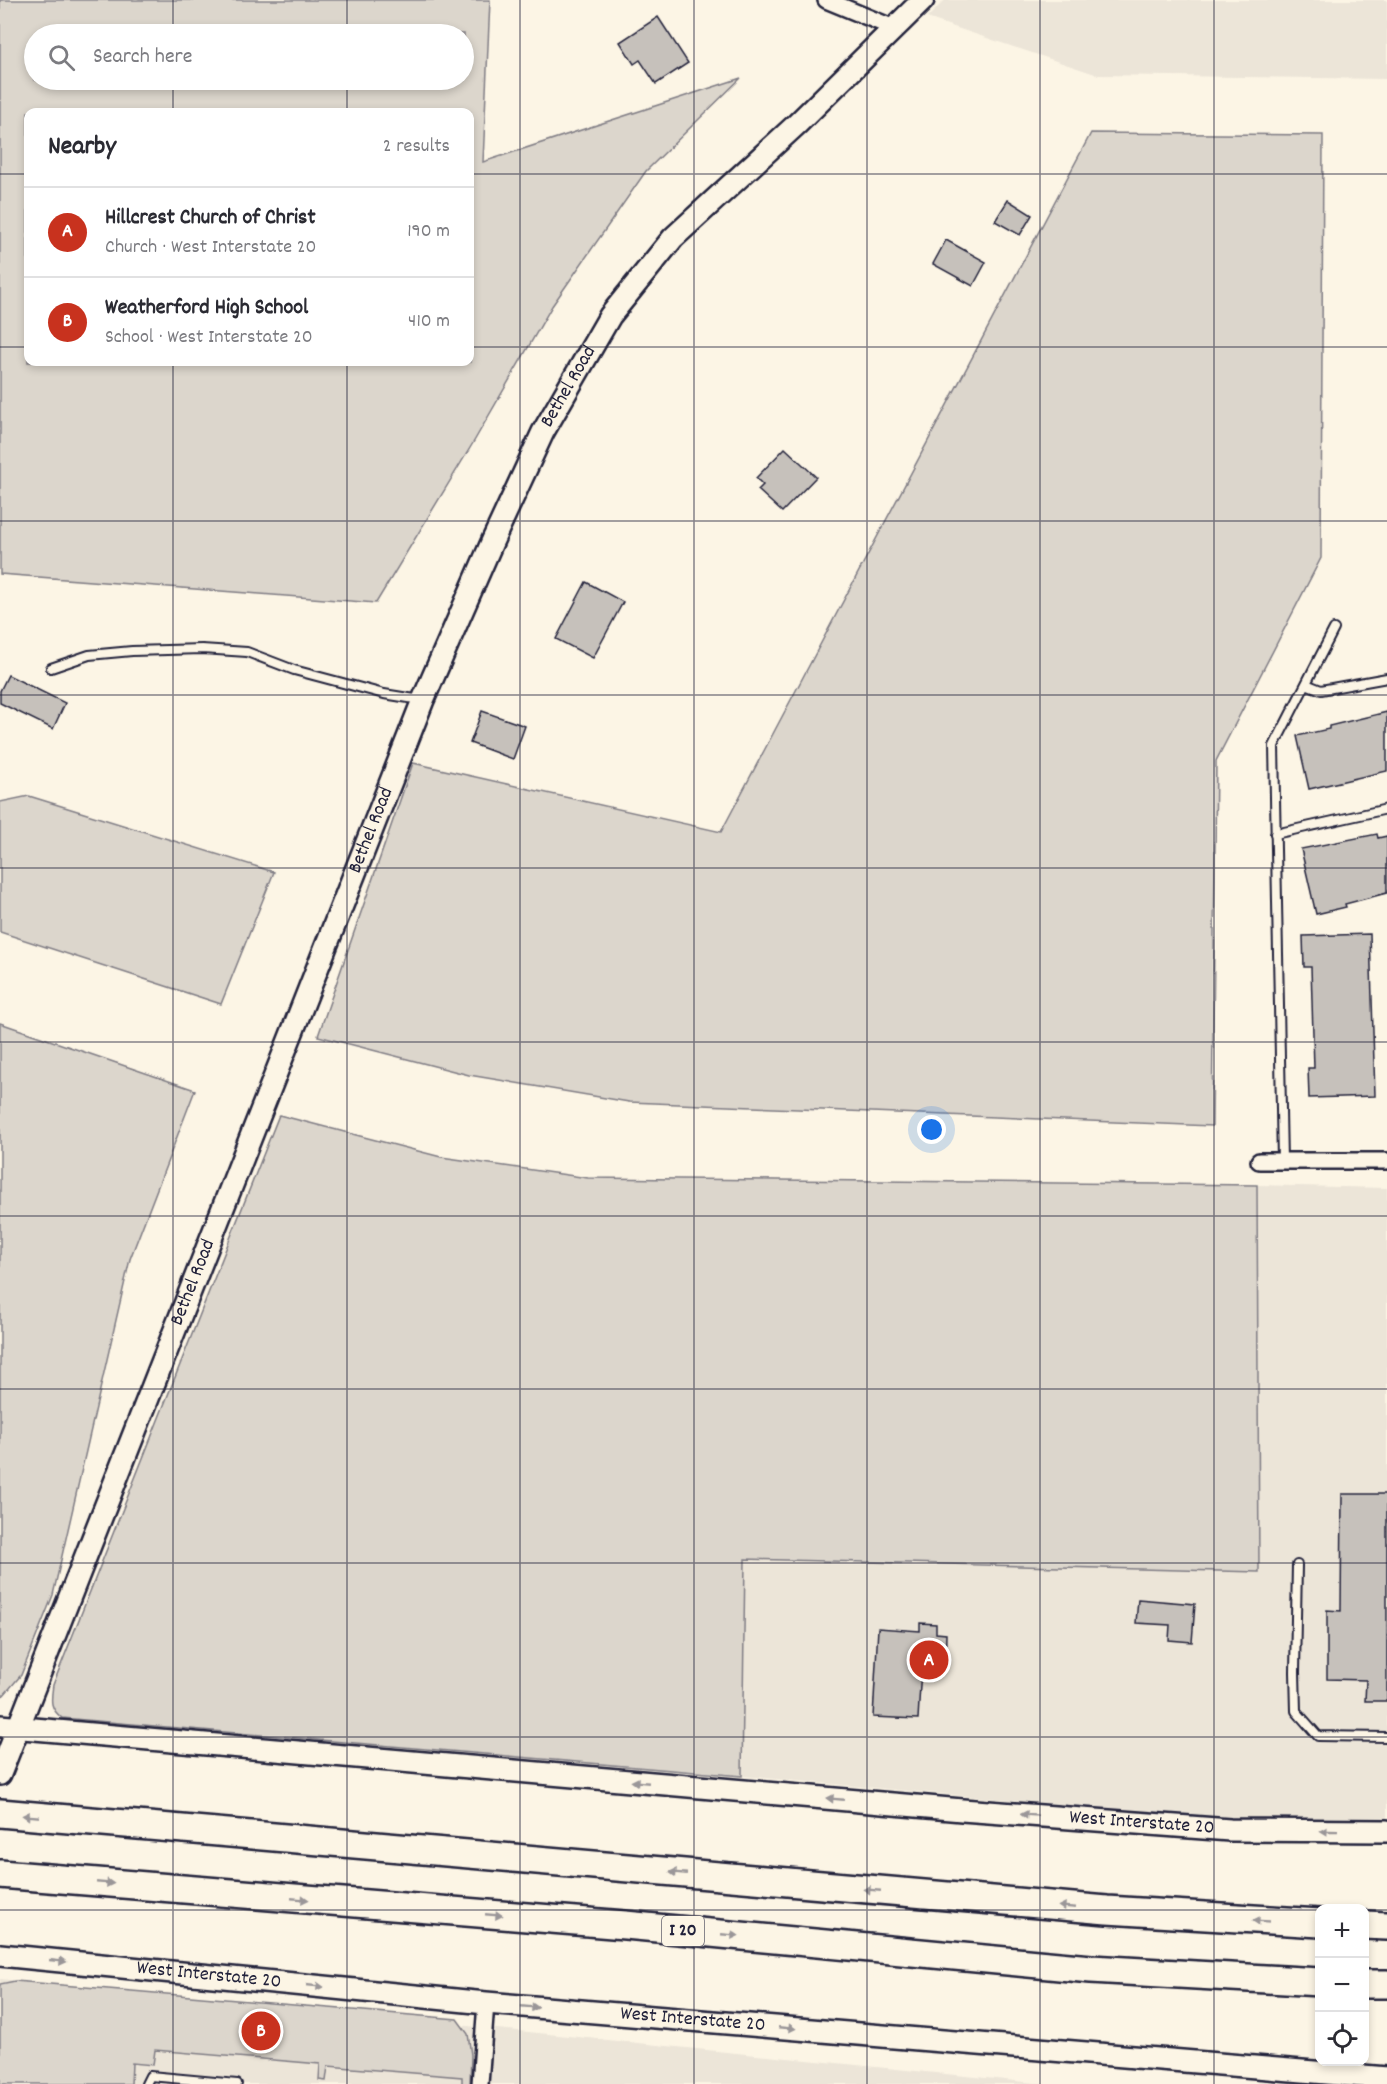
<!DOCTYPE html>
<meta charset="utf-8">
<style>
body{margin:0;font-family:Dekko,sans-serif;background:#f7f7f7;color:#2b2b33}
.controls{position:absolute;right:18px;bottom:18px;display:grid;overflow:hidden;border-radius:12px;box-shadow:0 3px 9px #0003}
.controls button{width:54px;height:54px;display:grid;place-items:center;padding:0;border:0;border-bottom:2px solid #e1e1e2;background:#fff;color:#2b2b33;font:30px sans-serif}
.you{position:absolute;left:932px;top:1130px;width:21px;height:21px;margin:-15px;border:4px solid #fff;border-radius:50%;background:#1a73e8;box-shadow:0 0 0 9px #1a73e833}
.badge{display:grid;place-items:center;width:39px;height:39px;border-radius:50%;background:#c8321e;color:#fff;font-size:20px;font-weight:700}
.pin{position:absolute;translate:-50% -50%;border:3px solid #fff;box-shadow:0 2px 6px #0006}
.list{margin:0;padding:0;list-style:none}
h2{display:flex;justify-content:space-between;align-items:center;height:78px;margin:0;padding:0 24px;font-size:26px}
h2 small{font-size:20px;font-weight:400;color:#7c7c81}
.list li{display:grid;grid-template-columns:39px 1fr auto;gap:18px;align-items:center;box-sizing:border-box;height:90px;padding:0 24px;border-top:2px solid #e1e1e2}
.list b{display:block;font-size:22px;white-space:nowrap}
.list p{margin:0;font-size:20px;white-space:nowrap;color:#7c7c81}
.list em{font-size:20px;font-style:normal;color:#7c7c81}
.icon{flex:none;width:33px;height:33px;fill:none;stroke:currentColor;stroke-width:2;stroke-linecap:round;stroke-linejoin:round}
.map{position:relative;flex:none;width:1387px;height:2084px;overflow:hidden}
.search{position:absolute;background:#fff;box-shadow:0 3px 9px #0003;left:24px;top:24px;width:450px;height:66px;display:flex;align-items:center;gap:15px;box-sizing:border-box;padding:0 21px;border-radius:33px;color:#7c7c81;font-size:22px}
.panel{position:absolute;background:#fff;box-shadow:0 3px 9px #0003;left:24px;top:108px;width:450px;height:258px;border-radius:12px}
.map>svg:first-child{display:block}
.built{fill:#ece5d8}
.green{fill:#dcd6cc;stroke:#7f7c84;stroke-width:1.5;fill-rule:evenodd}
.building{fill:#c6c1bb;stroke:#22223b;stroke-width:1.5}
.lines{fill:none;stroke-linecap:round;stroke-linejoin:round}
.service-casing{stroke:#22223b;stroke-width:12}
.minor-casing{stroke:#22223b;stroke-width:20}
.secondary-casing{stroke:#22223b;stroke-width:26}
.motorway-casing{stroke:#22223b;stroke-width:32}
.service{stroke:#fcf5e5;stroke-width:8}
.minor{stroke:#fcf5e5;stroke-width:15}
.secondary{stroke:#fcf5e5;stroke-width:21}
.motorway{stroke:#fcf5e5;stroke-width:27}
.oneway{fill:#9a9698}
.grid{fill:none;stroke:#22223b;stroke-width:1.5;stroke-opacity:0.55}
.labels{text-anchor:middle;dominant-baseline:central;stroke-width:4.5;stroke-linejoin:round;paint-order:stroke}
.shield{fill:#fcf5e5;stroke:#63616e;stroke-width:1.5}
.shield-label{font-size:18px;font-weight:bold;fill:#22223b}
.street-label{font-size:20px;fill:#22223b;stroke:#fcf5e5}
</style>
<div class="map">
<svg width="1387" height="2084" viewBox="0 0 1387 2084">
<rect width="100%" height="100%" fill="#fcf5e5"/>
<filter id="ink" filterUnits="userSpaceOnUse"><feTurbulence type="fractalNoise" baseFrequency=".0167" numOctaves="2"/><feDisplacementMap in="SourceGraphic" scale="12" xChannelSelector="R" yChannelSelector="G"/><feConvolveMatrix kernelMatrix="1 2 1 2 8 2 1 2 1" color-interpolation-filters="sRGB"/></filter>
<g filter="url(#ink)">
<path class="built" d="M945 0H1387V79L1098 75 927 18Z
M1257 1185 1387 1188V1825L1152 1815 1087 1807 742 1776 745 1558 1259 1571Z
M0 1979 1045 2084H0Z"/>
<path class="green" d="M0 0H490L483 162 741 78 646 171 552 306 473 443 376 603 0 574ZM34 34H464V80H34ZM28 112H470V362H28Z
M1091 133 1323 135 1321 558 1216 761 1212 1126 629 1102 469 1075 318 1036 413 763 721 832Z
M29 796 274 872 221 1004 0 932V802Z
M0 1023 195 1090 130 1259 53 1595 21 1675 4 1695 0 1697Z
M279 1115 441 1157 588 1178 1257 1185 1259 1572 745 1559 742 1776 62 1718C49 1708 51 1700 53 1685Z
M15 1981 457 2019 468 2034 471 2055 470 2084H462V2077L328 2066 326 2081 319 2080 320 2064 155 2050 153 2065 132 2063 131 2084H0V1984Z"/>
<path class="building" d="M658 17 688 63 656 84 640 60 634 64 620 42Z
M1008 200 1032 215 1020 235 995 221Z
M946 240 986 262 973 286 933 264Z
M785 448 816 477 782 512 758 490 763 485 756 478Z
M586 582 623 602 593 658 556 639Z
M8 675 65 703 53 729 0 703V691Z
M482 711 525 726 513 759 470 743Z
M1387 712V771L1309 789 1297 736 1329 729V726Z
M1377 834 1378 838 1387 836V893L1345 904 1346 907 1316 914 1301 849Z
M1370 934 1375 1096 1309 1098 1308 1068H1314L1311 967H1304L1303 936Z
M1342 1494H1387V1701H1365L1366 1680 1327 1679V1610L1341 1611Z
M1138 1599 1195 1604 1192 1642 1169 1640 1170 1625 1136 1623Z
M920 1623 936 1624V1633L946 1634 945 1669 921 1668 918 1719 873 1717 878 1628 920 1631Z"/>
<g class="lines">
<defs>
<path id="service" d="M51 668 89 655 132 651 202 649 247 652 294 670 384 694 421 700
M1306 684 1321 690 1387 678
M1275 834 1387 809
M1282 1161 1274 746 1334 629
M1297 1565 1295 1672 1296 1711 1318 1736 1387 1737
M146 2084 150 2076 237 2084"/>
<path id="minor" d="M826 0 894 28
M1259 1161H1387
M480 2084 486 2003"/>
<g id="secondary">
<path id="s1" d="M0 1726 962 1810 1230 1830 1387 1831"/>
<path id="s2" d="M0 1774 423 700 493 540 543 432 610 316 673 238 797 124 923 0"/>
<path id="s3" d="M0 1955 486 2003 1387 2078"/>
</g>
<path id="motorway" d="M0 1813 1107 1910 1320 1923
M0 1874 625 1925 1091 1969 1320 1982
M1364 1925 1387 1926
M1364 1984H1387"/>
</defs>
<use href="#service" class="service-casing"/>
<use href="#minor" class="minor-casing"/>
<use href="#secondary" class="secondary-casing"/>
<use href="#motorway" class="motorway-casing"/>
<use href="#service" class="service"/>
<use href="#minor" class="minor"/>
<use href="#secondary" class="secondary"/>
<use href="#motorway" class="motorway"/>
</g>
<defs><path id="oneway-solid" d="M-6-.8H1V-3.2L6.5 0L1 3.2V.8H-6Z" transform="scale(1.5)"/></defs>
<g class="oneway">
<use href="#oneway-solid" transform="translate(640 1782) rotate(-175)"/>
<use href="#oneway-solid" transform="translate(835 1799) rotate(-175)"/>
<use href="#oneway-solid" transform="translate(1029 1815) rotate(-176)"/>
<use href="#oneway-solid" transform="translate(31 1816) rotate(-175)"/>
<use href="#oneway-solid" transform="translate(1329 1831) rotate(-179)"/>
<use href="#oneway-solid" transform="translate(678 1873) rotate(-175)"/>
<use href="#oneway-solid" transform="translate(105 1883) rotate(5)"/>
<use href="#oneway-solid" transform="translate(872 1890) rotate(-175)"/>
<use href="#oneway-solid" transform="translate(300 1899) rotate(5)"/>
<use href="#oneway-solid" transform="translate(1067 1907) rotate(-175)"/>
<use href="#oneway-solid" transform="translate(494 1915) rotate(5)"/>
<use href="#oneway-solid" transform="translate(1261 1921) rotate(-177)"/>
<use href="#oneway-solid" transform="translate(730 1935) rotate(5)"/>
<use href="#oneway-solid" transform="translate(58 1961) rotate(6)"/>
<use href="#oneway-solid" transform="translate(315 1986) rotate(6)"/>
<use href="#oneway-solid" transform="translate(530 2007) rotate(5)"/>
<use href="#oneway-solid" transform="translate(787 2028) rotate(5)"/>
</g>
</g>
<path class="grid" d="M173 0V34M347 0V34M520 0V2084M694 0V2084M867 0V2084M1040 0V2084M1214 0V2084M173 80V112M347 80V112M0 174H28M470 174H1387M0 347H28M470 347H1387M173 362V2084M347 362V2084M0 521H1387M0 695H1387M0 868H1387M0 1042H1387M0 1216H1387M0 1389H1387M0 1563H1387M0 1737H1387M0 1910H1320M1364 1910H1387"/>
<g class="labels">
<rect class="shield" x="662" y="1916" width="42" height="30" rx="4.5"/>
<g class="shield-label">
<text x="683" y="1931">I 20</text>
</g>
<g class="street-label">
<text stroke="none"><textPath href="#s2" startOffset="1500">Bethel Road</textPath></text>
<text stroke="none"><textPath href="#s2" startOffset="1014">Bethel Road</textPath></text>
<text stroke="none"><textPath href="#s2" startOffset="528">Bethel Road</textPath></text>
<text stroke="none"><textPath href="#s1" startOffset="1146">West Interstate 20</textPath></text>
<text stroke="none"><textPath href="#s3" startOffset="210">West Interstate 20</textPath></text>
<text stroke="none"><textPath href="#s3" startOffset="696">West Interstate 20</textPath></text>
</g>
</g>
</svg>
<div class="controls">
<button>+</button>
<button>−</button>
<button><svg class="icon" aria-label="locate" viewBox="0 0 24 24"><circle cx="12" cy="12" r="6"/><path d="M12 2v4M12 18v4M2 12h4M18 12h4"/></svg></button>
</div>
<div class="you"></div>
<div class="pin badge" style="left:929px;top:1660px">A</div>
<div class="pin badge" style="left:261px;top:2031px">B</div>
<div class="search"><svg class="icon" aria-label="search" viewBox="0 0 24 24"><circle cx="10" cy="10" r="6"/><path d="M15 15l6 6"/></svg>Search here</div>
<section class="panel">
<h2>Nearby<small>2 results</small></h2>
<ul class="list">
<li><span class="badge">A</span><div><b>Hillcrest Church of Christ</b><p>Church · West Interstate 20</p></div><em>190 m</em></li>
<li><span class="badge">B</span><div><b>Weatherford High School</b><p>School · West Interstate 20</p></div><em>410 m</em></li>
</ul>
</section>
</div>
